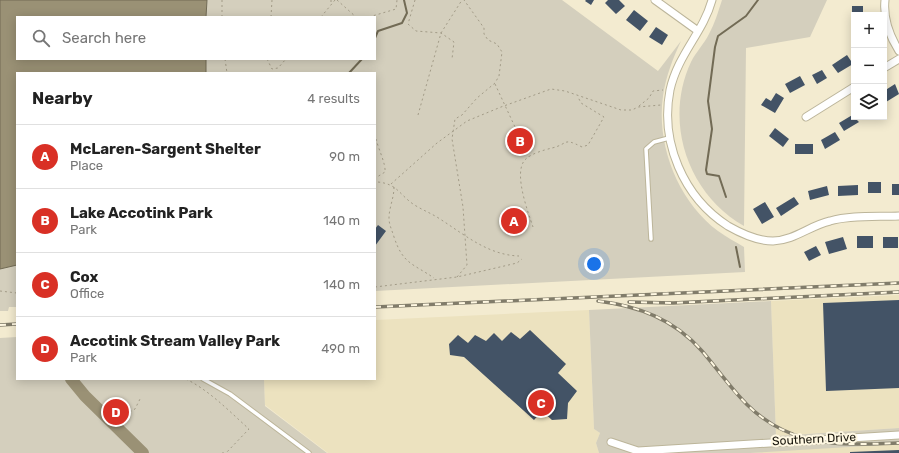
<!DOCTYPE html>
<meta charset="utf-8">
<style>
body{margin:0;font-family:Rubik,sans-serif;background:#f6f6f6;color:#222}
.controls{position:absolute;right:12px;top:12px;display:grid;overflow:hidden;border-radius:0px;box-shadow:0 2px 10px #0003}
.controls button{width:36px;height:36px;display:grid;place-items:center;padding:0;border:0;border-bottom:1px solid #e0e0e0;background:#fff;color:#222;font:20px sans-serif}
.you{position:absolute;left:594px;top:264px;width:14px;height:14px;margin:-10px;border:3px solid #fff;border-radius:50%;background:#1a73e8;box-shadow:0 0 0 6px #1a73e833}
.badge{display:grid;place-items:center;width:26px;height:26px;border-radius:50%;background:#d93025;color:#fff;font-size:13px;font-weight:700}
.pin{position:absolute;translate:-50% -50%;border:2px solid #fff;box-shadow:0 1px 4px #0006}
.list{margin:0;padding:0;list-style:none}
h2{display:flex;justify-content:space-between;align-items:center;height:52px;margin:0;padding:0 16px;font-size:17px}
h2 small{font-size:13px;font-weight:400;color:#767676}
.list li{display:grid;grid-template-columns:26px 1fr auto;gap:12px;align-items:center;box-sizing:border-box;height:64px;padding:0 16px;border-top:1px solid #e0e0e0}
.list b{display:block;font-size:15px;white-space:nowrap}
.list p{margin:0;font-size:13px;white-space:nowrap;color:#767676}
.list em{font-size:13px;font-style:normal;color:#767676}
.icon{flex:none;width:22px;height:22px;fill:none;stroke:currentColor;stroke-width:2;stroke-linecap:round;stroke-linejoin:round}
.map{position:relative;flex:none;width:899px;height:453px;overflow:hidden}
.search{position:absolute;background:#fff;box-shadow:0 2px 10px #0003;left:16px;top:16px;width:360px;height:44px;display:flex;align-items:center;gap:10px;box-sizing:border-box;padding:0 14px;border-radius:0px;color:#767676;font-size:15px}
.panel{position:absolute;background:#fff;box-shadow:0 2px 10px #0003;left:16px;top:72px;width:360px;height:308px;border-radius:0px}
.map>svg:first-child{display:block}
.built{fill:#ece2bf}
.green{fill:#d4cfbd;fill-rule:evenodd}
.water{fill:#9a9175;stroke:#726b55}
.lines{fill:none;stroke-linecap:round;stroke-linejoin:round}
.stream{stroke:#726b55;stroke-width:2}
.river{stroke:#9a9175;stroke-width:12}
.building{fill:#435366}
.lane-casing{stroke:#bcb59a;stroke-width:5.5}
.street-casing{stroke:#bcb59a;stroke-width:9}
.path{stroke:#a29b87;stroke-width:1;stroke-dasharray:2 3;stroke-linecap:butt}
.lane{stroke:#fff;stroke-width:3.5}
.street{stroke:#fff;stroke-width:7}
.rail-casing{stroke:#817c6a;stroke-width:3.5}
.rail{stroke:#fff8e2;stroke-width:2;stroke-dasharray:6;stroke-linecap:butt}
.labels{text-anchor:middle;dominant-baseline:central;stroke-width:4;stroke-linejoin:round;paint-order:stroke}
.street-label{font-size:12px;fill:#16130a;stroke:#fff8e2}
</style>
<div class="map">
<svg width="899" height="453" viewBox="0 0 899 453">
<rect width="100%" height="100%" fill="#f3ebd0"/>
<path class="built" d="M899 295V428L776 436 771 301Z
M589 310 594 429 600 433 596 443 599 453H328L265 405 264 379H375V320Z
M899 444V453H750L795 449Z"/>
<path class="green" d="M0 0H562L658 71 681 41C673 58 666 76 663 96 656 145 678 201 718 231 726 237 736 242 744 247L745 272 375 291V73H17V307H9L8 311H0ZM17 17H375V59H17Z
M722 0H827L810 37 746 48 744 226C688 194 663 122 691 62 696 52 704 44 709 34 715 23 718 12 722 0Z
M771 301 776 436 899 428V444L750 453H599L596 443 600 433 594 429 589 310Z
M17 337V379H264L265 406 327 453H0V338Z"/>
<path class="water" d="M0 0H207L206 17H17V59H206V73H17V265L0 269Z"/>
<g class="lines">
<path class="stream" d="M375 38 378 31 402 23 407 13 404 0
M349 73 362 59
M726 197 719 176 707 174 706 170 712 129 708 101 715 47 718 36 746 16 758 0
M736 247 740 267"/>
<path class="river" d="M71 379 85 396 143 453"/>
</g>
<path class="building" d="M586 0H594L591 5 585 1Z
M608 0H619L625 6 616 14 605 3Z
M852 6H863V15H854V20H852Z
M634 10 648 21 640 31 626 20Z
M656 27 668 35 662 45 649 37Z
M847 55 853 64 838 73 832 65Z
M822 70 827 78 817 84 812 75Z
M800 76 805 85 790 93 785 84Z
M895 84 899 94 886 102 884 91Z
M776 93 784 98 775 113 761 105 766 98 771 101Z
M854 114V117L859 122 844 131 839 123Z
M775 128 789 139 783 147 769 136Z
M835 132 840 140 825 149 821 140Z
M795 144H813V154H795Z
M868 182H881V193H868Z
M892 184H899V195H892Z
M858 185V195L838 196V186Z
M827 186 829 195 810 200 808 191Z
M794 197 799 204 781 216 776 208Z
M765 202 774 217 762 224 753 209Z
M501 213 527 215V227H501Z
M378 225 386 231 375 246V229Z
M857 236H873V248H857Z
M843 237 847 249 829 254 825 242Z
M883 237H898V248H883Z
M816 246 821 255 809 261 804 252Z
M899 300V388L826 391 823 303Z
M530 330 566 364 558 373 577 391 568 403 567 419 552 420 542 411 534 420 464 357 450 355 449 344 458 335 468 343 475 335 486 341 494 333 502 341 511 332 520 339Z
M899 450V453H850V452Z"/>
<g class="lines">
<defs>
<path id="lane" d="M651 239 646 149 654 142 669 138
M203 379 230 394 309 453"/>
<path id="street" d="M655 0 698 31
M712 0C703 33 678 54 670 90 660 142 683 197 728 226 742 234 757 241 773 241 795 240 809 226 830 221 851 215 877 217 899 216
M885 0C883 19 889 35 899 51
M884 68 899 59
M806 117 854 87
M611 442 638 451 899 435"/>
</defs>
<use href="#lane" class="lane-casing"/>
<use href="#street" class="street-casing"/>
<path class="path" d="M222 0V17
M331 0V4
M337 0 356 17
M415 0 408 24 416 31 441 33 454 42 452 59
M271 17 272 0
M321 17 335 0
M369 17 396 9 397 0
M225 59 227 73
M267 59 272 69 278 68 286 59
M495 84 529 157
M639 106 649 98 653 91 663 90
M418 115 441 33 462 0
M376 139C378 148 386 164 385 172L377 177
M378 182C397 184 399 194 413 204 422 210 431 213 440 219 465 235 488 255 519 256
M391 184 437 143 467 121 501 107 551 89 565 91 621 110H632L638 107 661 105
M394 187C394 198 389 208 389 218 389 225 392 230 394 237 403 264 412 263 434 278
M533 227C528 212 514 175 524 161 529 154 544 150 552 148 569 144 562 137 582 147L588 145 604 117 581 103 578 97
M457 277 467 265 463 207 452 139 455 119 462 115 477 98 495 83 499 76 502 52 497 44 488 40 484 34V28L464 0
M375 287 457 277 517 263 522 259
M0 291 17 293
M186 379C210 391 229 411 249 429L226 453
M121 417 135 409 141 397
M223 453V452"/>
<use href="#lane" class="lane"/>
<use href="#street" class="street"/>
<defs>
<path id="rail" d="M598 301C638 306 674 319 702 351 727 380 746 413 783 430 820 448 859 444 899 443
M629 302 673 303 899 292
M375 307 899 283
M0 325 17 324"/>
</defs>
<use href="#rail" class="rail-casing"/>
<use href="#rail" class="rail"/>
</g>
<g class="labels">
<g class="street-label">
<text transform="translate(814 439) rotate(-3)">Southern Drive</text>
</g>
</g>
</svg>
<div class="controls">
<button>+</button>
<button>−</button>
<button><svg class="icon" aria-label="layers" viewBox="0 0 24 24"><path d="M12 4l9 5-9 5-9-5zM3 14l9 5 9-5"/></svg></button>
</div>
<div class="you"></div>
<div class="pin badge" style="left:514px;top:221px">A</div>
<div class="pin badge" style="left:520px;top:141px">B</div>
<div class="pin badge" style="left:541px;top:403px">C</div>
<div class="pin badge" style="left:116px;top:412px">D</div>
<div class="search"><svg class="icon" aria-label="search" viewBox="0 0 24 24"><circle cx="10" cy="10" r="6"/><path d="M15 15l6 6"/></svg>Search here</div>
<section class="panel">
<h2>Nearby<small>4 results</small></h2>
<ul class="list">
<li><span class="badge">A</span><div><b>McLaren-Sargent Shelter</b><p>Place</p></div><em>90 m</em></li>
<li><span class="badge">B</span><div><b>Lake Accotink Park</b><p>Park</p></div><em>140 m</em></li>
<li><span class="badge">C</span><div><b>Cox</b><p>Office</p></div><em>140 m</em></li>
<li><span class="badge">D</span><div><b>Accotink Stream Valley Park</b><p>Park</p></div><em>490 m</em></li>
</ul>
</section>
</div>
